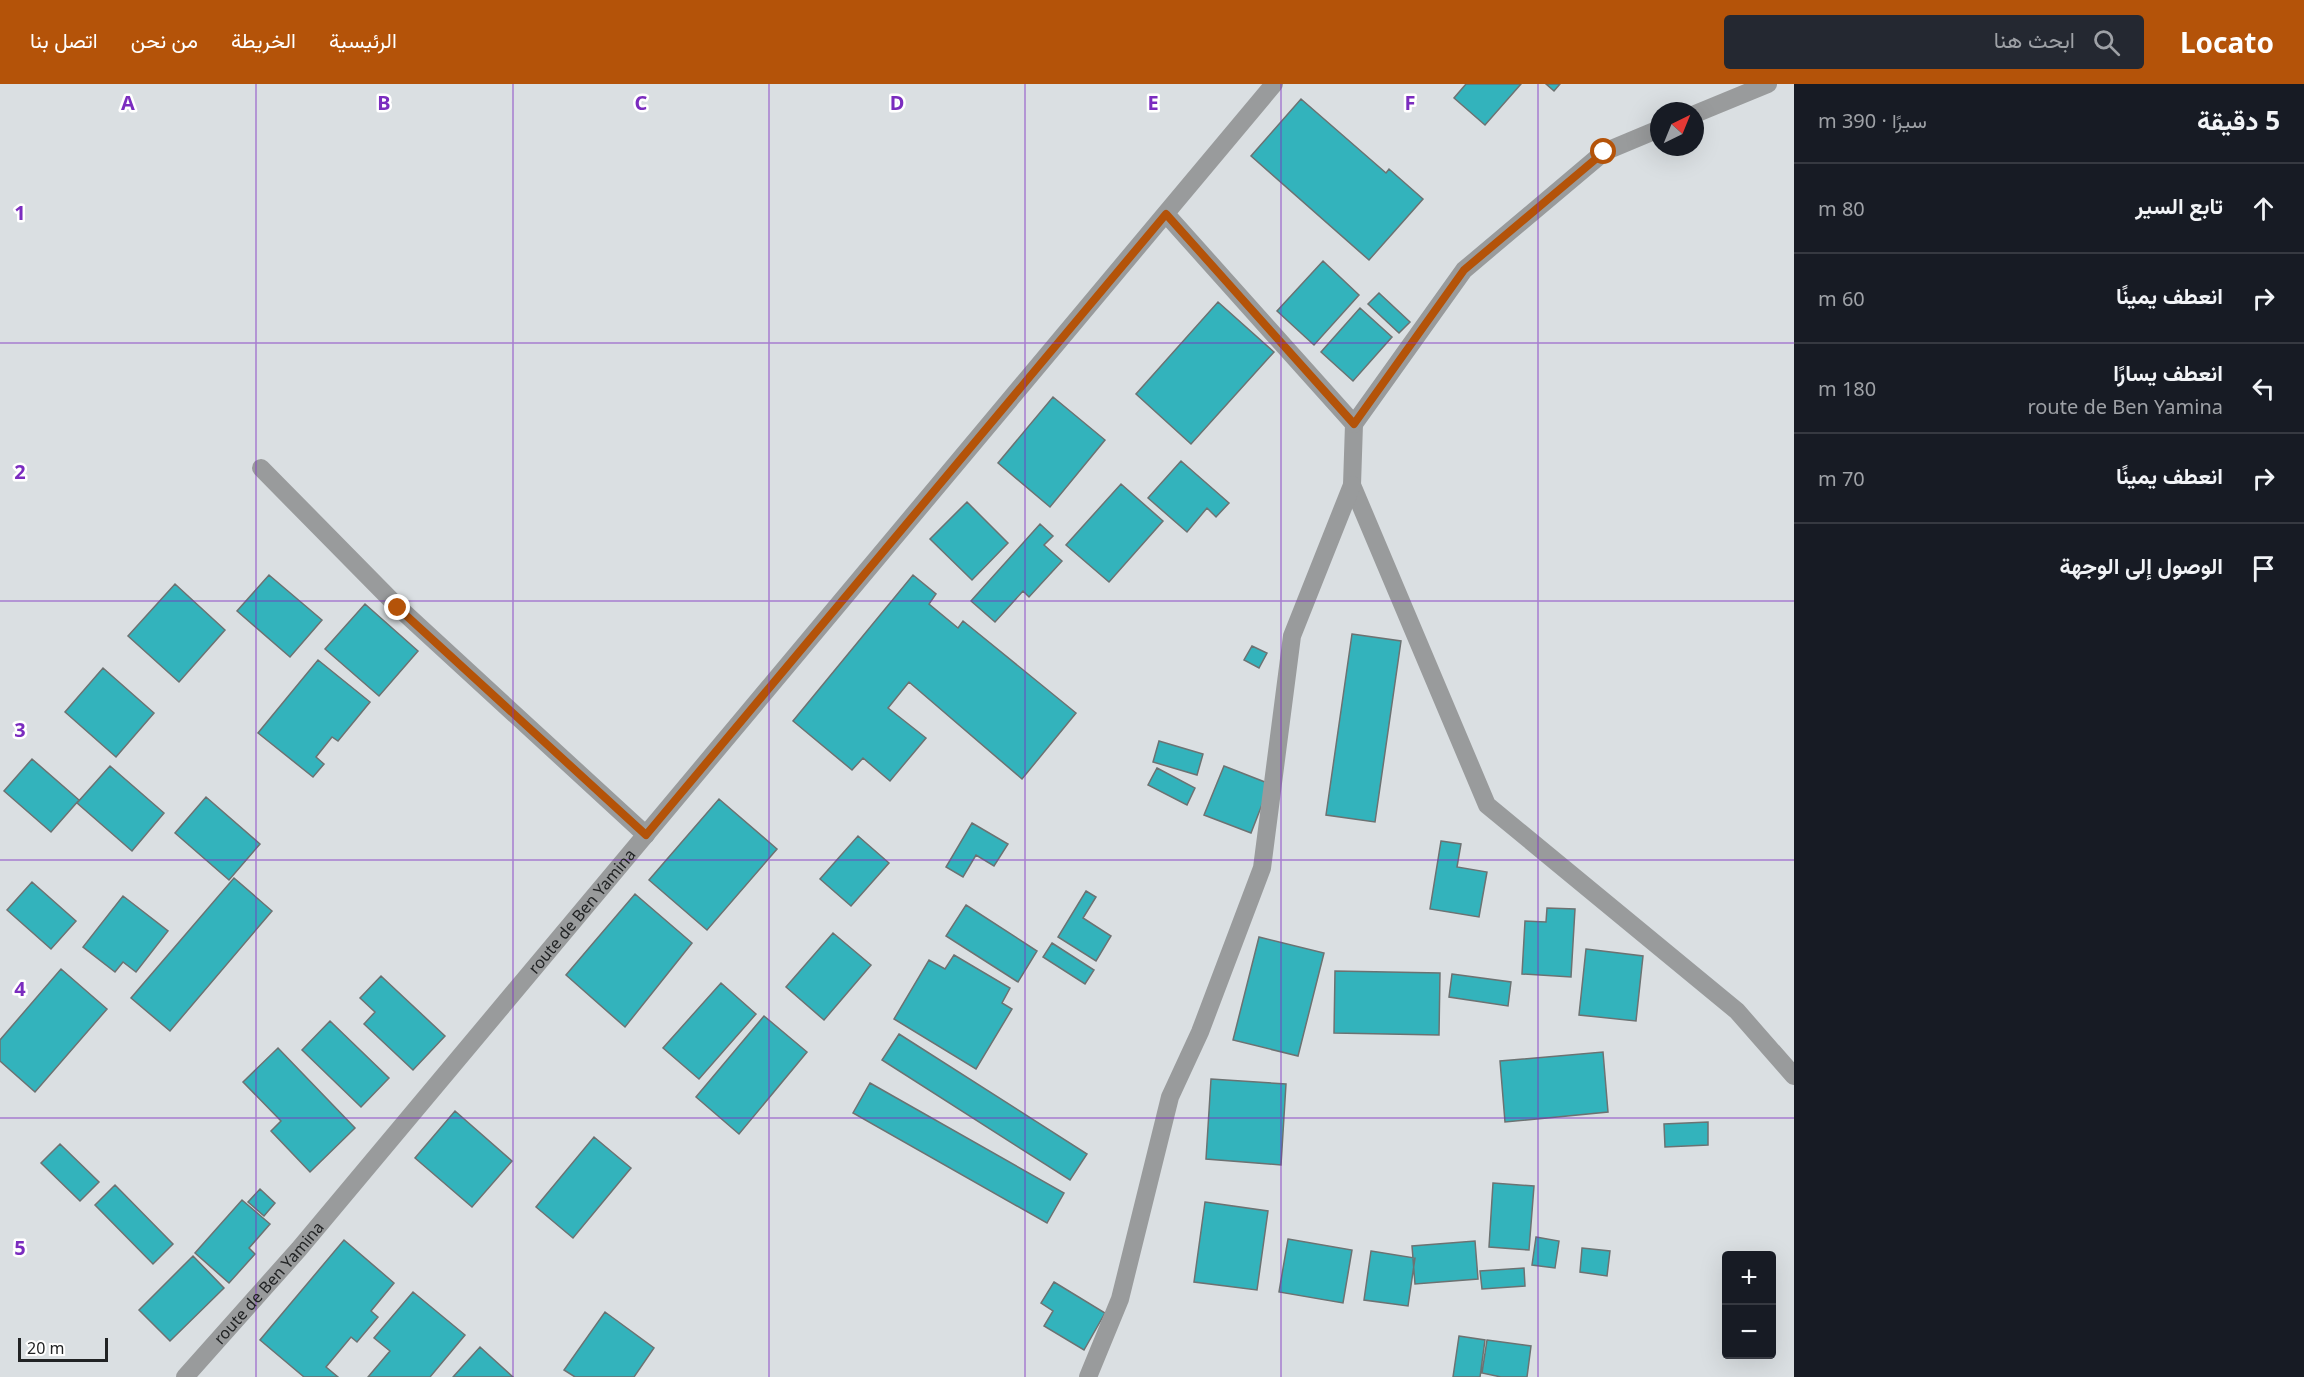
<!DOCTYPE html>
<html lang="ar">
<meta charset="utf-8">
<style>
body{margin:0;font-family:"Noto Sans",Vazirmatn,sans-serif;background:#242831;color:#f1f3f6;direction:rtl}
.controls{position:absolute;right:18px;bottom:18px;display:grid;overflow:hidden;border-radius:6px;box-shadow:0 6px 24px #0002}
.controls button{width:54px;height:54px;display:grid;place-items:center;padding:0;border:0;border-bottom:2px solid #363941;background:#171b24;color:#f1f3f6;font:30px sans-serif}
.compass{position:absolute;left:1650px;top:18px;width:54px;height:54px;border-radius:50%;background:#171b24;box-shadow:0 6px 24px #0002;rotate:43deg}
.scale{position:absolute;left:18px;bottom:15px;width:90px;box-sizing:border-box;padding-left:6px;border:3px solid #212324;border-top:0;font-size:16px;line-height:21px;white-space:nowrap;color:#212324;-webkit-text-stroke:4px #fff;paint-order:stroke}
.stop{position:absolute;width:18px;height:18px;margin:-14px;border:4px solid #b45309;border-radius:50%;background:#fff}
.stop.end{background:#b45309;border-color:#fff;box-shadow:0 2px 6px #0008}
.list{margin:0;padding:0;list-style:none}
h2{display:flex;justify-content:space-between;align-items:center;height:78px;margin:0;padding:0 24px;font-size:26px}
h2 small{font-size:20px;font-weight:400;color:#9ea1a6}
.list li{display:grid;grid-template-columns:39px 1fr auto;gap:18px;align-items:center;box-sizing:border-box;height:90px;padding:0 24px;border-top:2px solid #363941}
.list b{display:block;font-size:22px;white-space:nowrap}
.list p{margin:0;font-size:20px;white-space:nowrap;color:#9ea1a6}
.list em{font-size:20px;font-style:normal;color:#9ea1a6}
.icon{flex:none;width:33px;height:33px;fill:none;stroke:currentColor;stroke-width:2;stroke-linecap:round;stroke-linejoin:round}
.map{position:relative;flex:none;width:1794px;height:1293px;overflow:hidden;direction:ltr}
header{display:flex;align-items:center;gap:36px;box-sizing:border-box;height:84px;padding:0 30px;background:#b45309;color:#fff}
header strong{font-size:28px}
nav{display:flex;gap:33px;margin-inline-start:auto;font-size:21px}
.search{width:420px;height:54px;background:#242831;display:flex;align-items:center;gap:15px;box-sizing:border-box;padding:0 21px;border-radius:6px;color:#9ea1a6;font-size:22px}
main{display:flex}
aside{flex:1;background:#171b24}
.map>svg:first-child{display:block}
.building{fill:#33b3bc;stroke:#6c7272;stroke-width:1.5}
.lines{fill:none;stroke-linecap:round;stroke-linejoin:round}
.minor{stroke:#999b9c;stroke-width:18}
.route{stroke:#b45309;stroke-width:8}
.grid{fill:none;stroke:#7b2cbf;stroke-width:1.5;stroke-opacity:0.55}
.labels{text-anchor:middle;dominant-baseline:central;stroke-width:5;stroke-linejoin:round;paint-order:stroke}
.street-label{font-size:16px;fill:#212324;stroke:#fff}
.grid-label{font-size:20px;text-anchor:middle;font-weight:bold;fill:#7b2cbf;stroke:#fff;stroke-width:5;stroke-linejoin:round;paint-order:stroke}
</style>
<header>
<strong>Locato</strong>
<div class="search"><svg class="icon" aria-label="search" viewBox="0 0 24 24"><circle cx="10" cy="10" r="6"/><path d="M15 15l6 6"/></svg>ابحث هنا</div>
<nav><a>الرئيسية</a><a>الخريطة</a><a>من نحن</a><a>اتصل بنا</a></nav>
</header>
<main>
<aside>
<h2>5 دقيقة<small>سيرًا · 390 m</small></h2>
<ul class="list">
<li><svg class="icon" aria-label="ahead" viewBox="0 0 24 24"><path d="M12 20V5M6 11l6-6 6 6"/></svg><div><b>تابع السير</b></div><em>80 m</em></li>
<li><svg class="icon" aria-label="right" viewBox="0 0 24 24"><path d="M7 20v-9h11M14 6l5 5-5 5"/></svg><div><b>انعطف يمينًا</b></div><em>60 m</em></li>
<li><svg class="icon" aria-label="left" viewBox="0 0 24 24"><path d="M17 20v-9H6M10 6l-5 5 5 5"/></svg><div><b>انعطف يسارًا</b><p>route de Ben Yamina</p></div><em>180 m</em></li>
<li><svg class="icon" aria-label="right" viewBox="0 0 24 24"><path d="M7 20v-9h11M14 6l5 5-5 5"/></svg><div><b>انعطف يمينًا</b></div><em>70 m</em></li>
<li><svg class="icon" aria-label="arrive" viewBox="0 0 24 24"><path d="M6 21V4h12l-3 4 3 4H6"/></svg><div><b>الوصول إلى الوجهة</b></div></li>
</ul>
</aside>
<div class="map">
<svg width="1794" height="1293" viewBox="0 0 1794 1293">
<rect width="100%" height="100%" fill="#dadfe2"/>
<path class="building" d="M1466 0H1521L1485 41 1454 14Z
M1546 0H1560L1554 7Z
M1301 15 1386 89 1389 85 1423 115 1369 176 1251 72Z
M1323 177 1359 211 1314 261 1277 227Z
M1379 209 1410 238 1399 249 1368 220Z
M1218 218 1274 268 1191 360 1136 310Z
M1360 224 1392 253 1353 297 1321 268Z
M1053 313 1105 356 1050 423 998 379Z
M1181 377 1229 419 1216 433 1207 424 1187 448 1148 414Z
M1121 400 1163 437 1109 498 1066 461Z
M967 418 1008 459 972 496 930 455Z
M1040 440 1053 452 1044 461 1062 477 1029 513 1023 507 995 538 971 517Z
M269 491 322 536 290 573 237 527Z
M913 491 936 510 929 520 958 544 963 537 1076 629 1022 695 909 598 888 624 926 654 890 697 863 674 852 686 793 637Z
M175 500 225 546 179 598 128 552Z
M365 520 418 567 379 612 325 565Z
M1352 550 1401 557 1375 738 1326 731Z
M1252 562 1267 569 1259 584 1244 576Z
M318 576 370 618 338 657 332 653 316 673 324 680 313 693 258 649Z
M103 584 154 629 116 673 65 628Z
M1159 657 1203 670 1197 691 1153 678Z
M32 675 79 716 51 748 4 707Z
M110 682 164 729 132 767 77 719Z
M1224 682 1270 700 1251 749 1204 731Z
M1157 684 1195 704 1187 721 1148 701Z
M206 713 260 760 229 796 175 749Z
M719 715 777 765 707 846 649 796Z
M972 739 1008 760 994 782 976 771 963 793 946 783Z
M858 752 889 779 851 822 820 795Z
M1441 757 1461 760 1457 783 1487 788 1479 833 1430 825Z
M234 794 272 827 170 947 131 914Z
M32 798 76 837 51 865 7 826Z
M1086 807 1096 813 1083 834 1111 852 1096 877 1058 853Z
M635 810 692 859 625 943 566 891Z
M123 812 168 847 136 888 123 878 115 888 83 863Z
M966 821 1037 867 1018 898 946 852Z
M1547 824 1575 825 1571 893 1522 890 1525 837 1546 838Z
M833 849 871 881 824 936 786 903Z
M1259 853 1324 869 1298 972 1233 956Z
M1052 859 1094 886 1085 900 1043 873Z
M1586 865 1643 872 1636 937 1579 931Z
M954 871 1010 904 1002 919 1012 925 976 985 894 935 929 876 945 885Z
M61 885 107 925 35 1008 0 977V956Z
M1335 887 1440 889 1439 951 1334 949Z
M1452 890 1511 898 1508 922 1449 913Z
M381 892 445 952 413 986 364 940 375 928 360 914Z
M721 899 756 930 699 995 663 964Z
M764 932 807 968 739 1050 696 1013Z
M330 937 389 994 361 1023 302 966Z
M899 950 1087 1070 1070 1096 882 976Z
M278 964 355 1044 310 1088 271 1047 281 1037 243 998Z
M1603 968 1608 1028 1505 1038 1500 977Z
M1211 995 1286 1000 1281 1081 1206 1075Z
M870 999 1064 1109 1047 1139 853 1029Z
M455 1027 512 1077 472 1123 415 1074Z
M1708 1038V1061L1665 1063 1664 1040Z
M594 1053 631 1084 573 1154 536 1123Z
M60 1060 99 1098 80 1117 41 1079Z
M1493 1099 1534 1102 1529 1166 1489 1163Z
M115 1101 173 1160 153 1180 95 1121Z
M260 1105 275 1119 264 1132 248 1118Z
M242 1116 270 1140 249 1164 255 1170 229 1199 195 1169Z
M1205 1118 1268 1127 1257 1206 1194 1198Z
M1536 1153 1559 1157 1555 1184 1532 1181Z
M1288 1155 1352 1166 1343 1219 1279 1208Z
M344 1156 394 1199 371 1227 378 1233 357 1258 351 1253 326 1283 338 1293H304L260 1256Z
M1475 1157 1478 1195 1415 1200 1412 1162Z
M1582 1164 1610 1167 1607 1192 1580 1188Z
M1371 1167 1415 1174 1408 1222 1364 1216Z
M193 1172 224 1204 170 1257 139 1226Z
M1524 1184 1525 1202 1482 1205 1480 1187Z
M1054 1198 1105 1229 1084 1266 1044 1242 1053 1227 1041 1219Z
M413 1208 465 1251 430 1293H368L390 1267 374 1254Z
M605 1228 654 1264 634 1293H575L564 1286Z
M1459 1252 1485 1256 1480 1293H1453Z
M1487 1256 1531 1262 1527 1293H1501L1482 1289Z
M480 1263 513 1293H453Z"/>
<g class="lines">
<g class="minor">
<path d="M1695 30 1768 0"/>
<path d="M1166 130 1354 340 1352 401 1487 721 1737 927 1794 992"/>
<path d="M1354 340 1464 186 1604 68 1659 45"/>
<path d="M261 384 398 523 646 751"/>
<path id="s1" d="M185 1293 299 1165 1274 0"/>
<path d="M1088 1293 1120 1215 1170 1013 1200 948 1262 784 1292 552 1352 401"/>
</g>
</g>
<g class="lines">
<path class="route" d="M398 524 646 751 1166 130 1354 340 1464 186 1604 68"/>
</g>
<path class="grid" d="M256 0V1293M513 0V1293M769 0V1293M1025 0V1293M1281 0V1293M1538 0V1293M0 259H1794M0 517H1794M0 776H1794M0 1034H1794"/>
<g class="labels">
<g class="street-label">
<text stroke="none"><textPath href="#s1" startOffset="612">route de Ben Yamina</textPath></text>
<text stroke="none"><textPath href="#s1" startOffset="126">route de Ben Yamina</textPath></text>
</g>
</g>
<g class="grid-label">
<text x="128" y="26">A</text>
<text x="384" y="26">B</text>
<text x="641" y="26">C</text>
<text x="897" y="26">D</text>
<text x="1153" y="26">E</text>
<text x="1410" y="26">F</text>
<text x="20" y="136">1</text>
<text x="20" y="395">2</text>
<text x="20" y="653">3</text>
<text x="20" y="912">4</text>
<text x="20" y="1171">5</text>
</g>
</svg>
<div class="controls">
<button>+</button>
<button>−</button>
</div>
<svg class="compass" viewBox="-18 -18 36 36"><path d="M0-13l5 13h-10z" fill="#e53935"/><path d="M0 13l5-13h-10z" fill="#9ea1a6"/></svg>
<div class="scale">20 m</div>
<div class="stop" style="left:1604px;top:68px"></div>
<div class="stop end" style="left:398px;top:524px"></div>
</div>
</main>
